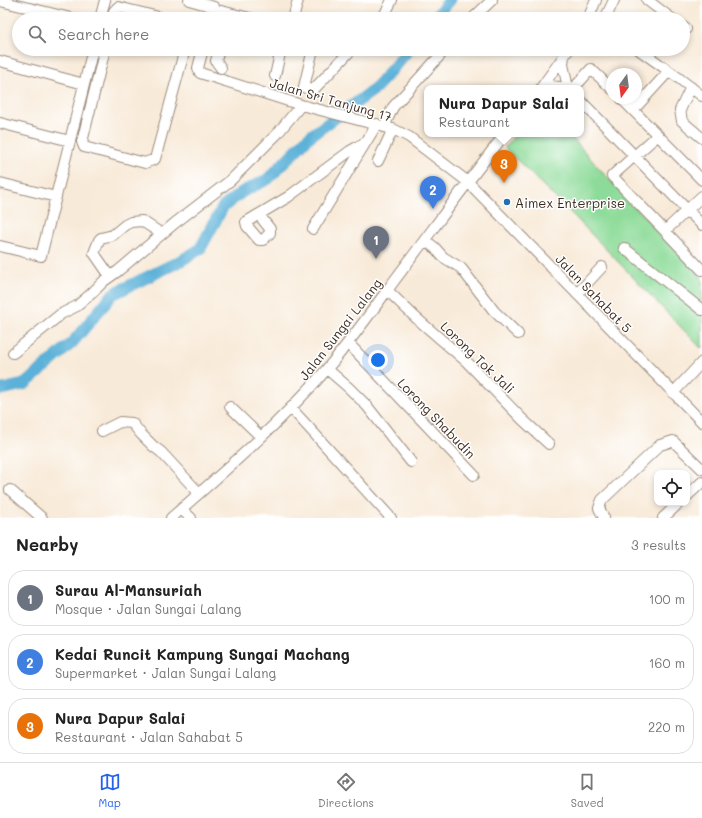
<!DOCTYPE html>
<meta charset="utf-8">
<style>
body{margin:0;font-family:Mali,sans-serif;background:#f2f2f2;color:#222}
.controls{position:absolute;right:12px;bottom:12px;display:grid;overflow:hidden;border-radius:8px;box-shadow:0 2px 6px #0003}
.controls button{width:36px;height:36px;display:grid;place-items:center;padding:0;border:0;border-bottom:1px solid #e0e0e0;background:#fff;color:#222;font:20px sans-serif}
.compass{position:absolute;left:606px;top:68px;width:36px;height:36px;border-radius:50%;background:#fff;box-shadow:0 2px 6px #0003;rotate:194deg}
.you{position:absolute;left:378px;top:360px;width:14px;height:14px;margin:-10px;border:3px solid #fff;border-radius:50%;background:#1a73e8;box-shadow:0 0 0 6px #1a73e833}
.badge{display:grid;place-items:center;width:26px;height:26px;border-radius:50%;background:#2563eb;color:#fff;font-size:13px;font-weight:700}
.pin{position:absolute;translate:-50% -33px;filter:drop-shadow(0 1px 2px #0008)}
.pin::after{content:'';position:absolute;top:21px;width:14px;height:12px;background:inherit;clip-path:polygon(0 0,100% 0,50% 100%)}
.popup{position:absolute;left:424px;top:85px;width:160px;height:52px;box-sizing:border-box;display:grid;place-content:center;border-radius:8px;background:#fff;filter:drop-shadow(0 1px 3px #0005);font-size:13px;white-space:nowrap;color:#767676}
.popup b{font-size:15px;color:#222}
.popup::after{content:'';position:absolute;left:50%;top:100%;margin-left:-8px;border:8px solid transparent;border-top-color:#fff}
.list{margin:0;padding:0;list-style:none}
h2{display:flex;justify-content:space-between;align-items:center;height:52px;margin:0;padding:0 16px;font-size:17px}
h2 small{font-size:13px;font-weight:400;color:#767676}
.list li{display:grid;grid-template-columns:26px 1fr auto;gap:12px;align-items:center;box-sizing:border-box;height:56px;margin:0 8px 8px;padding:0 8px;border:1px solid #e0e0e0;border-radius:16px}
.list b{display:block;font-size:15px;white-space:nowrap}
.list p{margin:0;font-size:13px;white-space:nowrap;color:#767676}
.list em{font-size:13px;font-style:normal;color:#767676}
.icon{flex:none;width:22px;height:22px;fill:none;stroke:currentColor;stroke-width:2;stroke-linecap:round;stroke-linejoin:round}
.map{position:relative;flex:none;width:702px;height:518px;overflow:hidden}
.search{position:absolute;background:#fff;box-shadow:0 2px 6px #0003;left:12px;right:12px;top:12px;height:44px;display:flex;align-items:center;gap:10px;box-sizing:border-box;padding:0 14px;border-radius:22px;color:#767676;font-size:15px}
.sheet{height:244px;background:#fff}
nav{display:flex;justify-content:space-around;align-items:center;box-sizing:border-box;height:56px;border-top:1px solid #e0e0e0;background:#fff;font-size:11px;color:#767676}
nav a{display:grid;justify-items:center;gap:2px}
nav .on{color:#2563eb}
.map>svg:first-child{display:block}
.green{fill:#8ddb99;stroke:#64825c}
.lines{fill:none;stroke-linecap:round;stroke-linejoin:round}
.river{stroke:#5cb1d8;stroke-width:12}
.minor-casing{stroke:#9a8a7b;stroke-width:12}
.minor{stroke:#fff;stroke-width:10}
.poi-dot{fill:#1f6fb2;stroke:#fff;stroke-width:1.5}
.labels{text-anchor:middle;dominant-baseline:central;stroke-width:3;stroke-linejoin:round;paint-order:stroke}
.street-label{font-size:13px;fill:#3b2a1e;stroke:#fff}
.poi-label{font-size:13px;fill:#3b2a1e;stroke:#fff;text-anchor:start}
</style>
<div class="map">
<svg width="702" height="518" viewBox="0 0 702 518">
<rect width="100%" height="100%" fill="#fff"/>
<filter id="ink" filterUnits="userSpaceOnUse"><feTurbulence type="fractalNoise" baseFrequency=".025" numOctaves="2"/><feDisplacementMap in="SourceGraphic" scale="8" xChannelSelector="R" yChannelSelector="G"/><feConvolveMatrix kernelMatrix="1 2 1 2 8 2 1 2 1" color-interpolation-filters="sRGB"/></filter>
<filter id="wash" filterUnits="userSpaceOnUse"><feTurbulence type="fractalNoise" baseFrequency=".012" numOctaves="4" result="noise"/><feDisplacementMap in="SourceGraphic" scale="16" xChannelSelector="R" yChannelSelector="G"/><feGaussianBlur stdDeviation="0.9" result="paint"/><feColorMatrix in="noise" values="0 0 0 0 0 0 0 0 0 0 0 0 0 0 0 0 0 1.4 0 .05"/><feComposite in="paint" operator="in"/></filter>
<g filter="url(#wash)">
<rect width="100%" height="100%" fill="#f8ead8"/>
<path class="green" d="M516 134H569L596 165 702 278V347L701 348 576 218 505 148Z"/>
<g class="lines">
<path class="river" d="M434 19 450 0
M0 390 25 384 72 343 113 294 182 260 200 249 223 207 242 192 268 179 309 137 375 89 409 49"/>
</g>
</g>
<g filter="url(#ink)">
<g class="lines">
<defs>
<path id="minor" d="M189 0 214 7
M647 0 672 19
M0 1 75 19
M213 9 254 19
M100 19 105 0
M112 19 114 11 118 7 167 19
M293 19 298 0
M381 19 385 14 392 0
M472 19 492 0
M588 19 596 0
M605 19 614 0
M683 27 686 29
M105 49 82 142 84 147 145 163 155 159 185 49
M203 49 198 68 200 73 301 105 393 129 409 137 468 182 702 422
M219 49 216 61 221 68
M313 49 304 87 310 90 314 89 352 49
M638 49 676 76 702 96
M564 56 563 64 568 88
M0 61 84 84
M275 76 281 49
M691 87 680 110 682 121 702 138
M541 88 569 49
M547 88 551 86 568 88
M574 88 591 69 612 89
M621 98 702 180
M581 101 702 225
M638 105 669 71
M0 123 70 141
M384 127 393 107 446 49
M658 135 612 176 665 231 702 196
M378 161 393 129
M0 183 56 197
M259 215 270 229V233L263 240H259L247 226 246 222 288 197 350 151 366 142
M313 229 377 124
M665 231 702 270
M425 240 435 248 443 257 461 268 494 311 518 334
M0 246 41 256 93 49
M624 248 702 310
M110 276 94 253 99 240 101 238 113 235 125 225 131 222 142 221 162 234
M387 290 415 317 467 362 522 419 549 444
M577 294 602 267
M348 343 474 475
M13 353 61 314 77 306 92 293 104 281 118 271 175 223 231 180 277 134 301 105
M327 369 349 388 367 406 411 462
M673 393 702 362
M230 407 261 437
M291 408 391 518
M102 431 120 422 132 423 141 434 153 446 161 452 199 493
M10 490 42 518
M687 496 702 482
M181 509 191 518
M171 518C225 471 279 424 326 370 350 342 372 311 394 281 431 232 467 182 505 134
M604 518 599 508 602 500 660 445 673 441 702 469
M663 518 679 503"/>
</defs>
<use href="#minor" class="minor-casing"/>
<use href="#minor" class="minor"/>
</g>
</g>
<circle class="poi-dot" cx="507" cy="202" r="4"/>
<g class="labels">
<g class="street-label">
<text transform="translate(331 99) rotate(16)">Jalan Sri Tanjung 17</text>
<text transform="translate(594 293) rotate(46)">Jalan Sahabat 5</text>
<text transform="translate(340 329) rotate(-52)">Jalan Sungai Lalang</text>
<text transform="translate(478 357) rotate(44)">Lorong Tok Jali</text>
<text transform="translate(437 418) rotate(46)">Lorong Shabudin</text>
</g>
<g class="poi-label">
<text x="515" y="202">Aimex Enterprise</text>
</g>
</g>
</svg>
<div class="controls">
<button><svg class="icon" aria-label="locate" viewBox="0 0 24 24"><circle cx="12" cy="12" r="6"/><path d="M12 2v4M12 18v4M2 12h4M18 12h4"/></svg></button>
</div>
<svg class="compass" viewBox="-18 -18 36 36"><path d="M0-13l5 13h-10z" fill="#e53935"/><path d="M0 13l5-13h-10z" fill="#767676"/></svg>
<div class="you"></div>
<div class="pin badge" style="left:376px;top:259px;background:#6b7280">1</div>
<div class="pin badge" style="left:433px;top:209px;background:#3f7fe0">2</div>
<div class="pin badge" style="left:504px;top:183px;background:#e8710a">3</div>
<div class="popup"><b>Nura Dapur Salai</b>Restaurant</div>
<div class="search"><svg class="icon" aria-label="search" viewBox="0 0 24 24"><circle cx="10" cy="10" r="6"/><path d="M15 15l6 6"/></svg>Search here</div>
</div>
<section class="sheet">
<h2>Nearby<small>3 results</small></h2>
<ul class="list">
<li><span class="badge" style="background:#6b7280">1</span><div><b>Surau Al-Mansuriah</b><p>Mosque · Jalan Sungai Lalang</p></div><em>100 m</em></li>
<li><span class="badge" style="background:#3f7fe0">2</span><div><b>Kedai Runcit Kampung Sungai Machang</b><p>Supermarket · Jalan Sungai Lalang</p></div><em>160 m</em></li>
<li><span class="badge" style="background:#e8710a">3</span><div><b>Nura Dapur Salai</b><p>Restaurant · Jalan Sahabat 5</p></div><em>220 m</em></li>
</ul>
</section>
<nav>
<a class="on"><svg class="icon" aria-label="map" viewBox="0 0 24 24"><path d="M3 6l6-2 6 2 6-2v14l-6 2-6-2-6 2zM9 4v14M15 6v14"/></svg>Map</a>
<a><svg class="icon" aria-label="directions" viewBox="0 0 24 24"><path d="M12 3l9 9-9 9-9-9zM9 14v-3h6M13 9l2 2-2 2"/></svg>Directions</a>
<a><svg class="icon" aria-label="saved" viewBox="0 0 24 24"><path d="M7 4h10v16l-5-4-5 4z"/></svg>Saved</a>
</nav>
